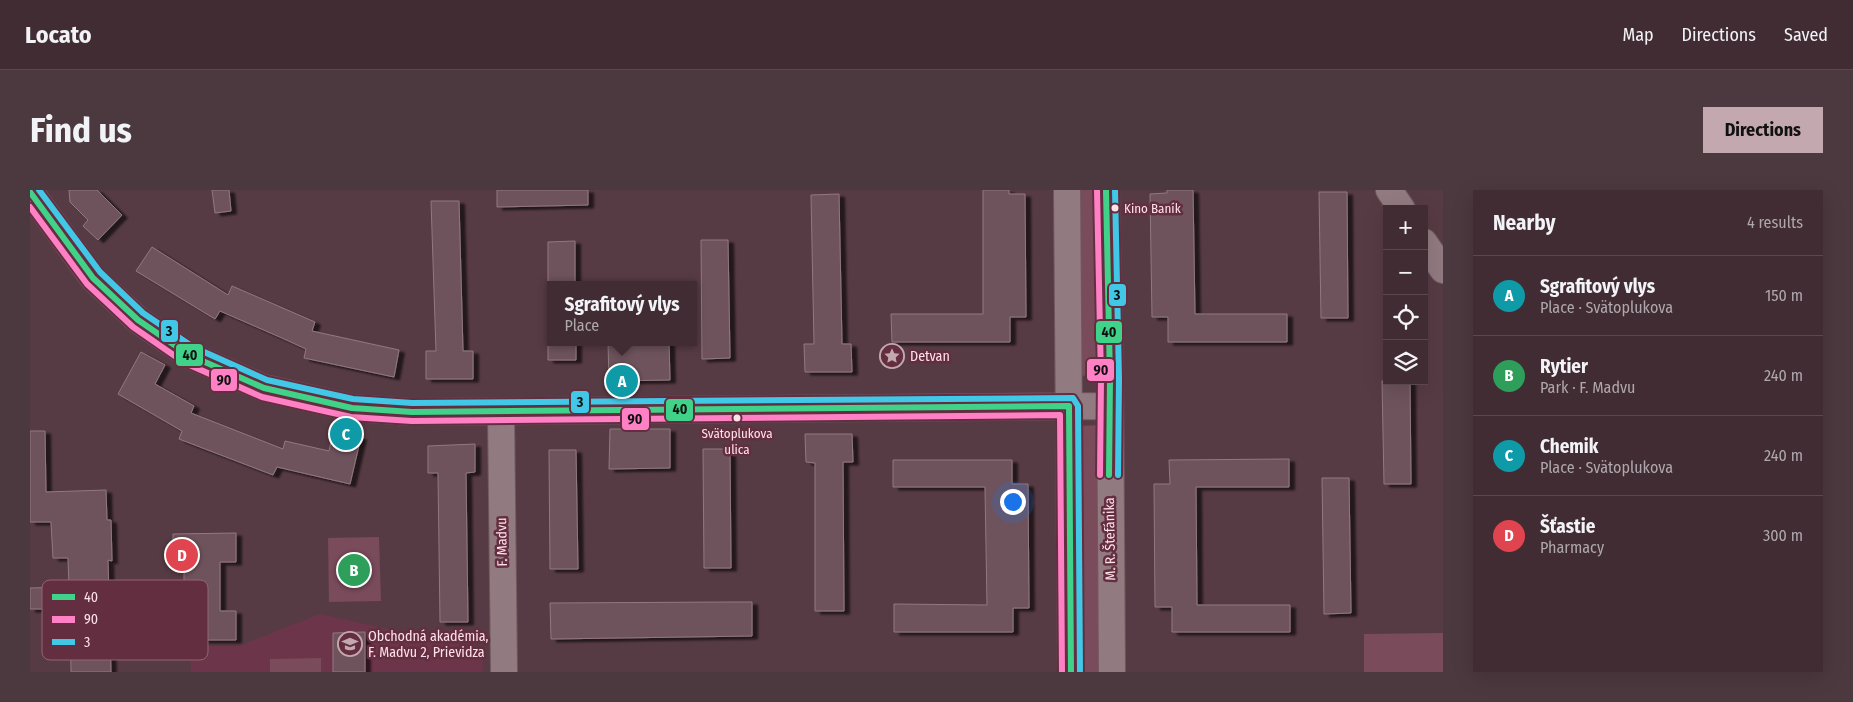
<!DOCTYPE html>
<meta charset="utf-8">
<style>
body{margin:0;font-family:"Fira Sans Condensed",sans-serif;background:#4c383f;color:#f1f3f6}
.controls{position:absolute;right:15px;top:15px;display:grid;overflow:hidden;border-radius:0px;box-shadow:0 5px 20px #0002}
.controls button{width:45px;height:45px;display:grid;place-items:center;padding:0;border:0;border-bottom:1px solid #5a484e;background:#412c33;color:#f1f3f6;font:25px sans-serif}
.you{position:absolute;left:982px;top:311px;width:18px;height:18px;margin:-12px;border:4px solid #fff;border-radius:50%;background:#1a73e8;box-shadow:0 0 0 8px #1a73e833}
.badge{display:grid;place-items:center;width:32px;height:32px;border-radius:50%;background:#c4a8b0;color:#fff;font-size:16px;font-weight:700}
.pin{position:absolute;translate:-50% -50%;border:2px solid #fff;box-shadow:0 1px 5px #0006}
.popup{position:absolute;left:517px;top:91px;width:150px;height:65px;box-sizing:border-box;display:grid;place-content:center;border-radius:0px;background:#412c33;filter:drop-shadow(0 1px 4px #0005);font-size:16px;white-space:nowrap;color:#aea7ac}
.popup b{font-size:19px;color:#f1f3f6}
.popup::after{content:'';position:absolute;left:50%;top:100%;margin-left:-10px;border:10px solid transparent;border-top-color:#412c33}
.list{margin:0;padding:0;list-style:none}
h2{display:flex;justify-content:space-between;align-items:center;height:65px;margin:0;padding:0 20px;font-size:21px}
h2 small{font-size:16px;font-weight:400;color:#aea7ac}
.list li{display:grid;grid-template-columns:32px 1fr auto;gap:15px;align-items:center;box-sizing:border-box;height:80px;padding:0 20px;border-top:1px solid #5a484e}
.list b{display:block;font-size:19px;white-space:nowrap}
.list p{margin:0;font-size:16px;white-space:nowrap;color:#aea7ac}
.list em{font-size:16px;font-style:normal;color:#aea7ac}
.icon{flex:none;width:28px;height:28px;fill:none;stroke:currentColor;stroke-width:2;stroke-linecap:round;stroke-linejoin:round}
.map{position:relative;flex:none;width:1413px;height:482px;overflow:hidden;border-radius:0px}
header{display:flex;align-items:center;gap:30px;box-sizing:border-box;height:70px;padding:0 25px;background:#412c33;border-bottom:1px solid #5a484e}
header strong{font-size:24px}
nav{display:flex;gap:28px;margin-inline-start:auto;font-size:18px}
.intro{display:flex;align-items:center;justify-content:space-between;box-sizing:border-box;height:120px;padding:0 30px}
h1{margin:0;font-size:35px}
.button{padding:12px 22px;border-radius:0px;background:#c4a8b0;color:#111;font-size:18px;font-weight:700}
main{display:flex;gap:30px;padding:0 30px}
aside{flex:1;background:#412c33;border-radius:0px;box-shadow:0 5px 20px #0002}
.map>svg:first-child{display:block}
.built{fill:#6d3549}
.green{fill:#7a4b5a}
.building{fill:#6e525b;stroke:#917980;filter:url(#shadow)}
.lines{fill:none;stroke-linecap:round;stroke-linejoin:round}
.minor-casing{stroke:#715961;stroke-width:28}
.minor{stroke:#927a81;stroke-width:26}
.bus-1-casing{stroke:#642e41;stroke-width:10}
.bus-2-casing{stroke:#642e41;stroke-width:10}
.bus-3-casing{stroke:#642e41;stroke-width:10}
.bus-1{stroke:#40d288;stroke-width:6}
.bus-2{stroke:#ff80c5;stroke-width:6}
.bus-3{stroke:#40c8e6;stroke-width:6}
.bus-dot{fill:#fee2ea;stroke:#642e41;stroke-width:2}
.labels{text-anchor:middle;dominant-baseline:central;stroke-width:5;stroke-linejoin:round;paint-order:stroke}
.bus-label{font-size:13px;fill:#fee2ea;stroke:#642e41;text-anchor:start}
.poi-label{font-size:14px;fill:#fee2ea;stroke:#642e41;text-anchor:start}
.street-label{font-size:14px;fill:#fee2ea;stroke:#642e41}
.key{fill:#642e41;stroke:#926474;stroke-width:1}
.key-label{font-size:14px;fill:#fee2ea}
.line-badge{stroke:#642e41;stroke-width:2}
.pale-badge-label{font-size:14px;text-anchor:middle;font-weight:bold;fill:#111}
</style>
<header>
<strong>Locato</strong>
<nav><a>Map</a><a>Directions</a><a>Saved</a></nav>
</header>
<div class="intro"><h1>Find us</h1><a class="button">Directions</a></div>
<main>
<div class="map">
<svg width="1413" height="482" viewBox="0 0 1413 482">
<defs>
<filter id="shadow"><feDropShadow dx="5.5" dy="3" stdDeviation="1" flood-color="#0009"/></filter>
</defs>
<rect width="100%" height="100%" fill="#573b44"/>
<path class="built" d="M290 424 452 460 453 482H161L160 456H209Z"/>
<path class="green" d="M1046 0H1068L1070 185 1048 186Z
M1071 235 1073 482H1051L1049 236Z
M349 347 351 411 299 412 298 348Z
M1413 443V482H1334V444Z
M291 468V482H240V469Z"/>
<path class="building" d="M39 0H67L92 25 68 50 53 36 58 30 40 12Z
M182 0H199L201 21 185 23Z
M467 0H558V15L467 17Z
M953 0H979V4H995L996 127H980V152H862L861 124H953Z
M1137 0H1163L1165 124H1257V152H1138V127H1122L1120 4 1137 3Z
M1289 2H1317L1318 128H1291Z
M809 4 812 154H821L822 182H775L774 154H784L781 5Z
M401 11H429L433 161H443V189H396V161H406Z
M671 50H698L700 168 672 169Z
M545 51V95H518V52Z
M122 57 198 105 202 96 285 132 282 141 369 160 364 187 274 168 276 159 252 148 190 121 185 129 106 81Z
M518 152H546V170H518Z
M578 152H639L640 190 579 191Z
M111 162 135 175 125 194 164 216 161 223 253 259 255 251 299 261 303 241 331 247 320 294 247 277 243 285 149 249 152 241 88 204Z
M1352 191H1380L1381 294H1354Z
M580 239H640V278L579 279Z
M0 241H15L16 302 76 300 77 330H81L82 371 78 370 81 482H41L40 419H0V398L39 397 38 368H23L21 332H0Z
M775 244H822L823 272H813L814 421H785V273L776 272Z
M445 254V282L436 283 438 432H410L408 283H398V256Z
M673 259H700L701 378H674Z
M519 260H546L548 379H520Z
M1259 269V297H1166L1167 415H1260V442H1142V417H1125L1124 294H1140L1139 270Z
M863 270H982V294H998L999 418H983V442H864V414L957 415 955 297H863Z
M1292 288H1319L1321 423 1294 424Z
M206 343V372H190V421H206V450H143V421H154V372H143V344Z
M700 412H722V446L521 449 520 413Z
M335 442V482H303V443Z"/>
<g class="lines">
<defs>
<path id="minor" d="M1037 0 1041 482
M1076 0 1080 189 1082 482
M1359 0 1372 19
M0 2 63 88 108 130 159 165 234 198 322 218 382 222 1079 216
M1394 52 1413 80
M471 222 474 482"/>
</defs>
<use href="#minor" class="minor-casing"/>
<use href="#minor" class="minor"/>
<defs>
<path id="bus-1" d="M1076 0 1080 189 1079 285
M0 2 63 88 108 130 159 165 234 198 322 218 382 222 1039 216 1041 482"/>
<path id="bus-2" d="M1067 0 1071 189 1070 285
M0 17 57 94 103 137 155 173 232 207 321 227 382 231 1030 225 1032 482"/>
<path id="bus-3" d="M9 0 70 82 113 123 163 157 237 190 323 209 382 213 1043 208 1048 216 1050 482
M1085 0 1089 189 1088 285"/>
</defs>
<use href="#bus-1" class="bus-1-casing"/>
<use href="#bus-2" class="bus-2-casing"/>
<use href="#bus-3" class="bus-3-casing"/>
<use href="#bus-1" class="bus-1"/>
<use href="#bus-2" class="bus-2"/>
<use href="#bus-3" class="bus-3"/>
</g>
<defs>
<symbol id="sight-ring" viewBox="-11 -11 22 22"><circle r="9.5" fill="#642e41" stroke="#c4a8b0" stroke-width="1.5"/><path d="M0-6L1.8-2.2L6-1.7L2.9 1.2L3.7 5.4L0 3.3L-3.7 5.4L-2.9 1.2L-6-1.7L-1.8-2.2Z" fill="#c4a8b0"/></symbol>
<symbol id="school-ring" viewBox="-11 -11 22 22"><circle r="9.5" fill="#642e41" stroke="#c4a8b0" stroke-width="1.5"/><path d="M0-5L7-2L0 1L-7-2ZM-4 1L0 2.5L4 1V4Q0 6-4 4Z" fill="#c4a8b0"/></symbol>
</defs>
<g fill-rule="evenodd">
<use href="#sight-ring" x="848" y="152" width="28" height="28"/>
<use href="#school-ring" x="306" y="440" width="28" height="28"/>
</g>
<g class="bus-dot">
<circle cx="1085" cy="18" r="4.5"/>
<circle cx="707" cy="228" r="4.5"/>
</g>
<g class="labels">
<g class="bus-label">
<text x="1094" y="18">Kino Baník</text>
<text x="707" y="243" text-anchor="middle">Svätoplukova<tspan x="707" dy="16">ulica</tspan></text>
</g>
<g class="poi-label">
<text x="880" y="166">Detvan</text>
<text x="338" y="446">Obchodná akadémia,<tspan x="338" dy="16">F. Madvu 2, Prievidza</tspan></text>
</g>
<g class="street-label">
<text transform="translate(1080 349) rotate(-91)">M. R. Štefánika</text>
<text transform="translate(472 352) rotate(-91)">F. Madvu</text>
</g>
</g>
<rect x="12" y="390" width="166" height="80" rx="8" class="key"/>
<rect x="22" y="404" width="23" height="6" fill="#40d288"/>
<rect x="22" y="426" width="23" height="7" fill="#ff80c5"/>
<rect x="22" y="449" width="23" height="6" fill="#40c8e6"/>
<g class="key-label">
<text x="54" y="412">40</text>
<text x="54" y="434">90</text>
<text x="54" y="457">3</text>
</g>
<g class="line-badge">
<rect x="1078" y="93" width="19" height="24" rx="5" fill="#40c8e6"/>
<rect x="130" y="129" width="19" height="24" rx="5" fill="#40c8e6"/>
<rect x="1065" y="130" width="28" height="24" rx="5" fill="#40d288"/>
<rect x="145" y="153" width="29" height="24" rx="5" fill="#40d288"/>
<rect x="1056" y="168" width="29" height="24" rx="5" fill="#ff80c5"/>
<rect x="180" y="178" width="28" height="24" rx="5" fill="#ff80c5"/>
<rect x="540" y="200" width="20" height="24" rx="5" fill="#40c8e6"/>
<rect x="635" y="208" width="29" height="24" rx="5" fill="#40d288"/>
<rect x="591" y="217" width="29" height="24" rx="5" fill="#ff80c5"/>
</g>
<g class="pale-badge-label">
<text x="1087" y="110">3</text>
<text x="139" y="146">3</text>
<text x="1079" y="147">40</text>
<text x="160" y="170">40</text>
<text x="1071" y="185">90</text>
<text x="194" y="195">90</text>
<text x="550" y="217">3</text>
<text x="650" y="224">40</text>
<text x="605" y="234">90</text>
</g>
</svg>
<div class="controls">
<button>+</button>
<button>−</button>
<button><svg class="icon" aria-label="locate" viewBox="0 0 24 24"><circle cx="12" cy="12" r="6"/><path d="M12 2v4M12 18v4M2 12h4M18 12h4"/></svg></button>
<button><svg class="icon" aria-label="layers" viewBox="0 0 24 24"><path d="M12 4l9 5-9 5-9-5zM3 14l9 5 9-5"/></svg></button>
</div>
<div class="you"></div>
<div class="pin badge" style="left:592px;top:191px;background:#0f9aa8">A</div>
<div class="popup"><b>Sgrafitový vlys</b>Place</div>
<div class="pin badge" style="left:324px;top:380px;background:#2e9e5b">B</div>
<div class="pin badge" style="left:316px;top:244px;background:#0f9aa8">C</div>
<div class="pin badge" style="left:152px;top:365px;background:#e0444e">D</div>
</div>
<aside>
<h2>Nearby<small>4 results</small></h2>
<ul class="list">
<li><span class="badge" style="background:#0f9aa8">A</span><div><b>Sgrafitový vlys</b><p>Place · Svätoplukova</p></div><em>150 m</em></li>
<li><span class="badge" style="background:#2e9e5b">B</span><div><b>Rytier</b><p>Park · F. Madvu</p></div><em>240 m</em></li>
<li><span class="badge" style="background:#0f9aa8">C</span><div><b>Chemik</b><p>Place · Svätoplukova</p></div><em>240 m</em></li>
<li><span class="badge" style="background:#e0444e">D</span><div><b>Šťastie</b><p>Pharmacy</p></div><em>300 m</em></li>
</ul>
</aside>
</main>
